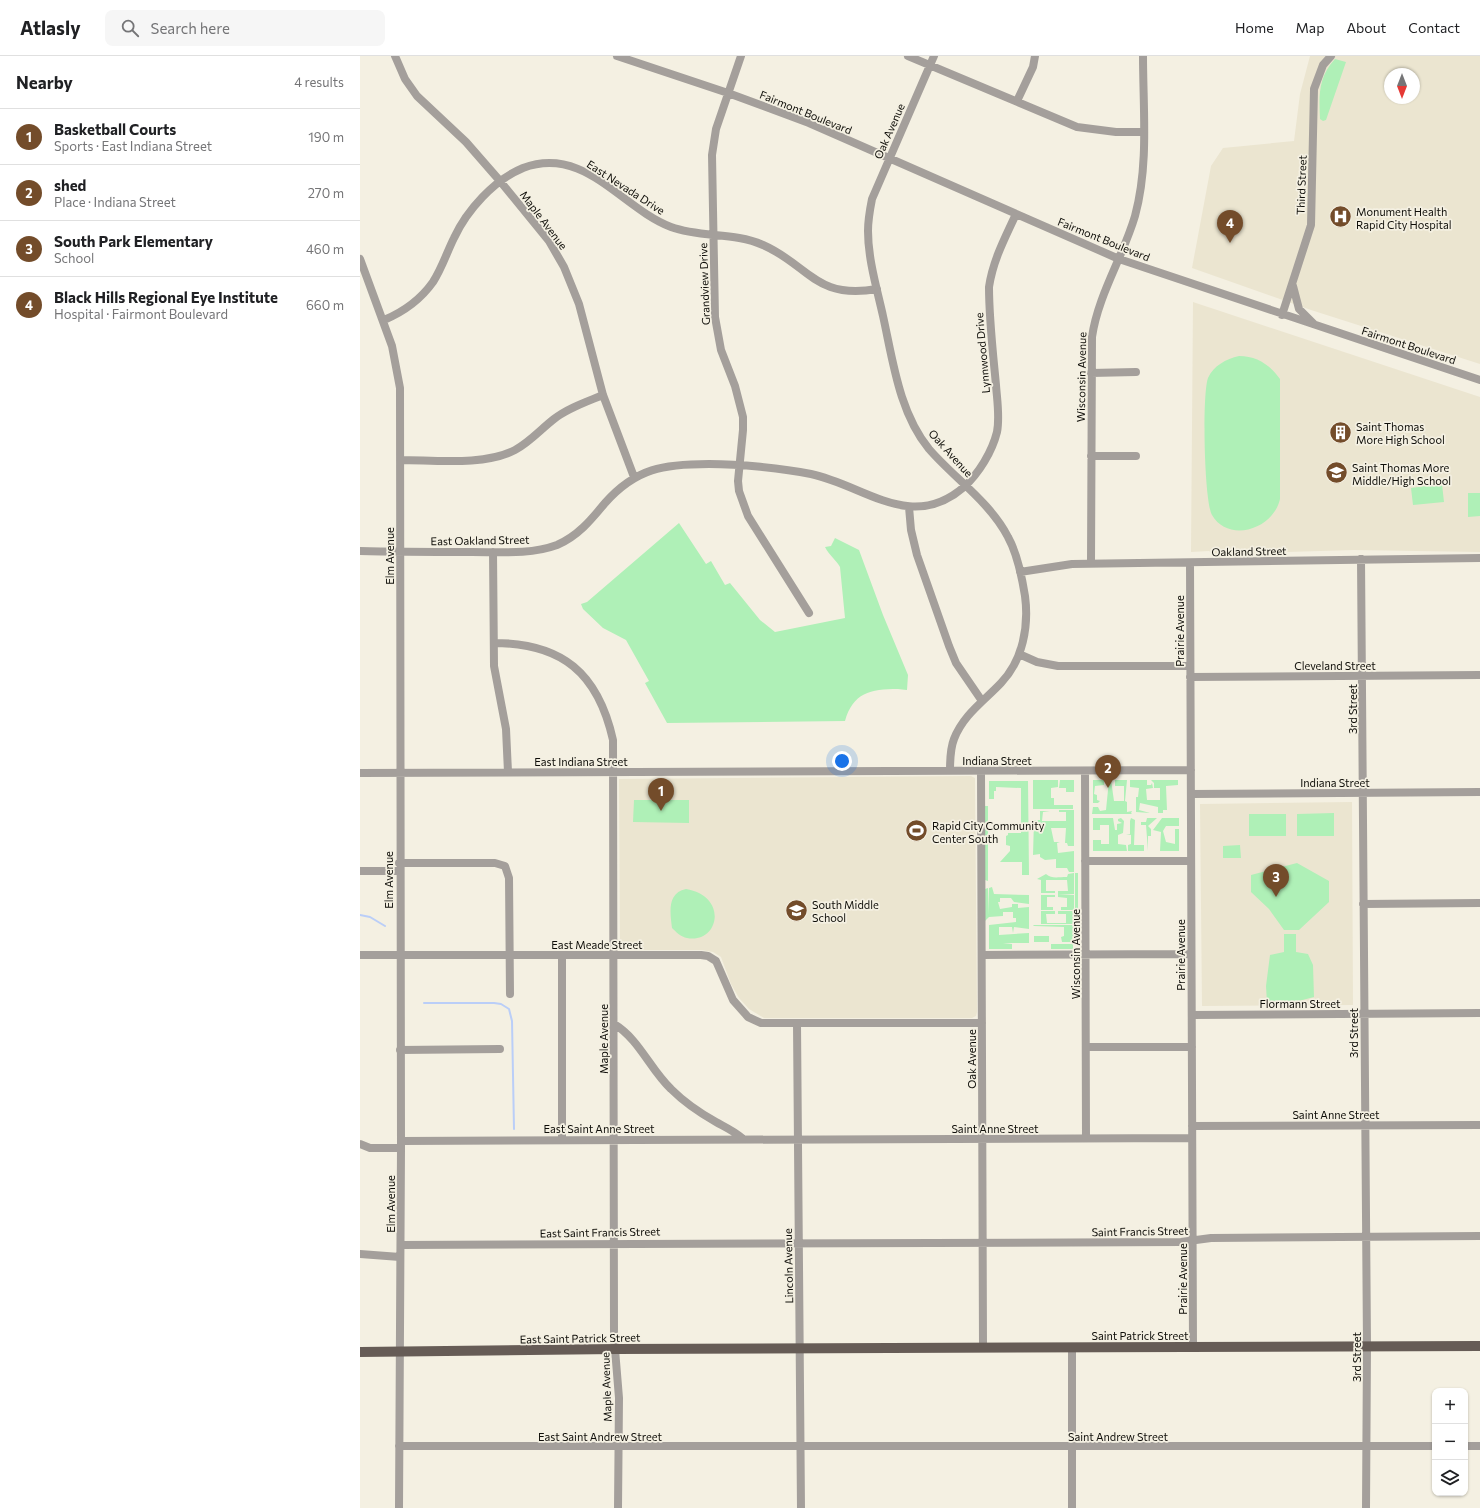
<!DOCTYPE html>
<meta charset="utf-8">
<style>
body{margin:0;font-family:Commissioner,sans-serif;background:#f6f6f6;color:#202124}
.controls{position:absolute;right:12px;bottom:12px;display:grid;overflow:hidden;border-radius:8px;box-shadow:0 1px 3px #0004}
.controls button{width:36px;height:36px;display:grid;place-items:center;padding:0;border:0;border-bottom:1px solid #e0e0e0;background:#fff;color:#202124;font:20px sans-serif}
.compass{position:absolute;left:1024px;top:12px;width:36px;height:36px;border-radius:50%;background:#fff;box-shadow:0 1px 3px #0004;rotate:180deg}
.you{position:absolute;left:482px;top:705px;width:14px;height:14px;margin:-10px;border:3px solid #fff;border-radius:50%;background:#1a73e8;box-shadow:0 0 0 6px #1a73e833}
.badge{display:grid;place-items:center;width:26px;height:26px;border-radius:50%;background:#734c2a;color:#fff;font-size:13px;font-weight:700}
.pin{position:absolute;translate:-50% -33px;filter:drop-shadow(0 1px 2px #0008)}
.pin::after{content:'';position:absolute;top:21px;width:14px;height:12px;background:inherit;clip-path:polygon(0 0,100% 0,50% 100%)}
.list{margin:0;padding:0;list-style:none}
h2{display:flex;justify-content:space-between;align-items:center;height:52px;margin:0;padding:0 16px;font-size:17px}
h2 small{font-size:13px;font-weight:400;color:#757577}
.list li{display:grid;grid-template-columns:26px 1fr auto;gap:12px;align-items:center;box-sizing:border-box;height:56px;padding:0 16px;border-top:1px solid #e0e0e0}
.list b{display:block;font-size:15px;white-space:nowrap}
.list p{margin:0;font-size:13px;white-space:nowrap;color:#757577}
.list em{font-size:13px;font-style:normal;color:#757577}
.icon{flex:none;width:22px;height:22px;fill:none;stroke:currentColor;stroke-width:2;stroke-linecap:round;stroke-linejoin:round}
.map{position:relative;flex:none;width:1120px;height:1452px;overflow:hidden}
header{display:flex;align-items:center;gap:24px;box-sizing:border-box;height:56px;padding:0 20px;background:#fff;border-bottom:1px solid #e0e0e0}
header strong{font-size:19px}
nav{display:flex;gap:22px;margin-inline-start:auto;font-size:14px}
.search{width:280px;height:36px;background:#f6f6f6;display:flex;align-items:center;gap:10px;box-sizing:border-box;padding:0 14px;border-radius:8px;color:#757577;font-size:15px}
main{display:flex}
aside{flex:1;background:#fff}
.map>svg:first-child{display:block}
.built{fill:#ebe5d0;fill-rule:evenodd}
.green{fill:#aff0b7}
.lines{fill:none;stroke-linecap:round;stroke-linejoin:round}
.stream{stroke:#bacef8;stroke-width:2}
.minor{stroke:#a49f9b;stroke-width:8}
.major{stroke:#665c56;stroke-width:10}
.labels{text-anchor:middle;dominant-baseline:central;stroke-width:3.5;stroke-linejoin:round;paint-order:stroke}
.street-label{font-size:11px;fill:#0e0d08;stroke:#f4f0e2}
.poi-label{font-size:11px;fill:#0e0d08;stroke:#f4f0e2;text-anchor:start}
</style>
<header>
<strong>Atlasly</strong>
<div class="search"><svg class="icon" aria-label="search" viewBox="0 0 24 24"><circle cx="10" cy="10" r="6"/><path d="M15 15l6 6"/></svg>Search here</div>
<nav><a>Home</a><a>Map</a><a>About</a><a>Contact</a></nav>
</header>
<main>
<aside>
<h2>Nearby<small>4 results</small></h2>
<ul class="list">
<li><span class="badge">1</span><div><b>Basketball Courts</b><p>Sports · East Indiana Street</p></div><em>190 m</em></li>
<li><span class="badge">2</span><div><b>shed</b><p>Place · Indiana Street</p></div><em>270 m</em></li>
<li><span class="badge">3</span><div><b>South Park Elementary</b><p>School</p></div><em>460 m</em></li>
<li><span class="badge">4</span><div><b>Black Hills Regional Eye Institute</b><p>Hospital · Fairmont Boulevard</p></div><em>660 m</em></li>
</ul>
</aside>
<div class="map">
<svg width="1120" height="1452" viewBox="0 0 1120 1452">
<rect width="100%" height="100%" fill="#f4f0e2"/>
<path class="built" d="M950 0H1120V308L951 254 832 212 851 110 863 92 934 85 940 38ZM1030 18H1054V42H1030Z
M833 246 1120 341V496L994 494 854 498 849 495 831 496Z
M611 720 615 722V726L617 956 616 960 612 962H404L389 953 379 942 371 928 361 901 353 896 342 894H263L260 892 259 723Z
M992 746 993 949 842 950 840 748Z"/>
<path class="green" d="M975 3 986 6 966 64 963 65 960 63C959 40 958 21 975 3Z
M879 300C897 300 910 309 920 323V443C913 474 868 487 852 459 844 445 842 338 848 322 853 310 866 303 879 300Z
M1082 428 1084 446 1053 449 1051 432Z
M1108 437H1120V460L1108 461Z
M319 467 346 508 351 505 365 529 370 527 400 564 415 576 485 562 480 511C477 505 469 499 465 491L471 490 475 482 499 494 523 559 548 619 547 634C543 634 541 633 538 633 510 633 493 637 485 665L307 667 285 627 289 625 266 584 243 572 223 553 221 548 227 546Z
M673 724H698V731L691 732V742H694V749H713V753H673Z
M700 724H714V736H706V732H699Z
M733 724H744V729L735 730 734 738 737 739V744L740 745 738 747H733Z
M749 724H751L754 745H764V730H755V724H767L765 745 767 746V756L772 755 771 757 772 758H732L733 751H738L740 755 746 754Z
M770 724H787V729H791L792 727 793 732 786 733 787 744H800V732H794V727L791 724H818V729L806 730 807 754H803V757H798V751L780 747 779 754 790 757 776 756V741H778L779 732 770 731Z
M629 725H668L669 819H662V806H640L650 795V790L646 789V780L648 779V777H661V732L636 731V735H634V743H629Z
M274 744H329V767L273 766Z
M625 750H628V825L625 824Z
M699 754H714V790H708L707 787H705L706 772H691L694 786H700L697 787 698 797 714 795V816H709L707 812H696V803L685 804 680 801V798L673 799 674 764H680V755H690L683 756 682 765H706V756H699Z
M974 757V780H937V758Z
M889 758H926V780H889Z
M733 762H753L755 774H757V768L762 767 758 765V763L761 762 764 765 763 777 758 779V788L766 789 767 795H733V784H741V788H749V769H740V774H733Z
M771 762 775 764 774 789H784V795H768V789L771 788V779L766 778H770V765Z
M787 762H797L788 770 791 773V780H788V795L786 769H781V766H786Z
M802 762H819V770H806L803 775 806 786 815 788V773H819V795H800L801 776 793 774Z
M880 789 881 802H863V790Z
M937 807 969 825V846L939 874H924L909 853 891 836V819Z
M714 817V838H698V835H708L707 824H686V835H695V837H681V824L677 823 686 818C692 823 697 821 707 821L708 818Z
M715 817H718V886H715Z
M632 831 634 838 669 839V848L654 846 651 842H640V846H638L640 853 652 851V848H658V852L669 851V873L654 871 653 877 652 871H639V879L669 877V887H643L652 888V893H629V869L656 866V862H653V856H643V860L629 861 625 865V833L628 832 629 859V832Z
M326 833C369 840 359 888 327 882 321 881 316 876 312 872 310 856 307 837 326 833Z
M698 838 714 839V854H701V851H707V842L698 841Z
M681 839H695V841H687V851H693V854H681Z
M681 855H695V858H686L687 867H706V858H698V855H714V868H681Z
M673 869H714V886H702L701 881 704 880V871L674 870Z
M924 878H936V896L948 898 953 909 954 941 931 947H907L906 930 910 899 924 896Z
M674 880H689V886H674Z
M691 888H713V893H691Z"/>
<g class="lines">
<path class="stream" d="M0 859 10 861 25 870
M64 947H134L141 948 149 953 152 965 154 1073"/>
<path class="minor" d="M35 0 45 23 57 40 106 86 140 125 189 185 204 211 219 248 243 339 274 421
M257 0 368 37 449 67 759 203 1120 324
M381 0 356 73 352 99 355 261 361 294 375 330 383 361V374L378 425 379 435 388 460 449 557
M548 0 717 71 756 76H783
M574 0 512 143C510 153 508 164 508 175 508 203 517 233 523 260 533 305 539 356 569 393 594 422 630 446 648 481 658 499 662 521 665 540 669 570 663 604 641 627 624 645 603 659 594 683 590 693 590 705 590 715
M657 45 673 11 675 0
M0 203 32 290 40 332 41 1092 39 1452
M933 230 939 253 954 268
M922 259 951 169 954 33 963 9 971 0
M24 264C43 256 61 243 73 226 82 212 87 196 94 182 107 154 134 124 163 112 225 89 261 152 311 171 341 182 374 176 403 189 449 209 455 244 517 233
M731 317 776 316
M731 400H776
M40 404C75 404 124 410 155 394 170 386 181 373 194 363 208 352 226 346 243 339
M549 451 551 474 557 499 589 590 596 607 622 645
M0 495C37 496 74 496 112 496 139 496 170 499 197 489 218 480 231 464 245 447 276 412 304 408 349 408 379 408 422 412 451 418 504 429 551 477 604 431 619 417 632 396 637 376 640 361 637 344 636 329 633 297 629 263 629 231 633 204 645 182 656 158
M133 496 134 610 146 673 148 716
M1001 503 1007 1290 1006 1452
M731 507 732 281C738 239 763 201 775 160 789 109 783 53 783 0
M830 507 833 1292
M660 516 712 508 1120 502
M134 587C202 587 238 617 253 684L254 1281 259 1342 258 1452
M659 598 677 606 698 610H830
M830 621 1120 619
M621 715 623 1291
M725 715 726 1082
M0 717 831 714
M831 738 1120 736
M725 805H831
M39 807H135L145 810 149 822 150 938
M0 815H39
M1003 848 1120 847
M0 899H341L348 900 356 905 373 944 388 961 401 967H622
M202 899V1083
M622 899 831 898
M832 959 1120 957
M254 968C279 983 290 1013 311 1033 324 1046 340 1057 356 1066 365 1071 374 1075 382 1082
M437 968 441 1452
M726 991H832
M40 994 140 993
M832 1070 1120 1069
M41 1085 832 1082
M0 1088 10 1092H41
M41 1189 821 1186 851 1182 1120 1180
M0 1198 40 1201
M39 1390H1075
M1105 1390H1120
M712 1452V1291"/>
<path class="major" d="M0 1296 256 1293 1120 1290"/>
</g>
<defs>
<symbol id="hospital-disc" viewBox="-11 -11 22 22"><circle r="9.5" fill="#734c2a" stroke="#f4f0e2"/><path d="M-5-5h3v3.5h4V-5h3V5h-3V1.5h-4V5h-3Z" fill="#fff"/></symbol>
<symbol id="building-disc" viewBox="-11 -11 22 22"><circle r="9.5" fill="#734c2a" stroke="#f4f0e2"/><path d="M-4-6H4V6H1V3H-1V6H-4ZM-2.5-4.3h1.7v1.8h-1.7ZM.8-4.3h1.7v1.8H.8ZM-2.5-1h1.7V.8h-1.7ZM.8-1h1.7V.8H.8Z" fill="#fff"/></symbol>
<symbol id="school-disc" viewBox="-11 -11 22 22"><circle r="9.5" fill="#734c2a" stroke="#f4f0e2"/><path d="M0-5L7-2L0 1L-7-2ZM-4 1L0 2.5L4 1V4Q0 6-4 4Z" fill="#fff"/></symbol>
<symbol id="stadium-disc" viewBox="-11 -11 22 22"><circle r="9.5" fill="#734c2a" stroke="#f4f0e2"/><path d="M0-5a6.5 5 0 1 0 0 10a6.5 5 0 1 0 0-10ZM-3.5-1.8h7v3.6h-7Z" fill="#fff"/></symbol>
</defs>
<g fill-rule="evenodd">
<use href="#hospital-disc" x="968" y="148" width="25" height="25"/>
<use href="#building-disc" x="968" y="364" width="25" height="25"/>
<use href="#school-disc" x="964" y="404" width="25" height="25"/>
<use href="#stadium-disc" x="544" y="762" width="25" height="25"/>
<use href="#school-disc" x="424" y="842" width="25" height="25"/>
</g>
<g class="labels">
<g class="street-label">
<text transform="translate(446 56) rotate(22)">Fairmont Boulevard</text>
<text transform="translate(529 75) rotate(-66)">Oak Avenue</text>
<text transform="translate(941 129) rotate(-88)">Third Street</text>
<text transform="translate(266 131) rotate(33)">East Nevada Drive</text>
<text transform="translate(184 164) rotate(53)">Maple Avenue</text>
<text transform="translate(744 183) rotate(22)">Fairmont Boulevard</text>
<text transform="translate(344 228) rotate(-92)">Grandview Drive</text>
<text transform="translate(1049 289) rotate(18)">Fairmont Boulevard</text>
<text transform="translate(622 297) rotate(-95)">Lynnwood Drive</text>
<text transform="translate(721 321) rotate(-89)">Wisconsin Avenue</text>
<text transform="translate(591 397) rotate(48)">Oak Avenue</text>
<text transform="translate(120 484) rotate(-1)">East Oakland Street</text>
<text transform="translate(889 495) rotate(-1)">Oakland Street</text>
<text transform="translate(29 500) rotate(-90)">Elm Avenue</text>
<text transform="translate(819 575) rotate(-90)">Prairie Avenue</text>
<text x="975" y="609">Cleveland Street</text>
<text transform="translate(992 653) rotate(-90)">3rd Street</text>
<text x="637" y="704">Indiana Street</text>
<text x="221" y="705">East Indiana Street</text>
<text x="975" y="726">Indiana Street</text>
<text transform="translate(28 824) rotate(-90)">Elm Avenue</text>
<text x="237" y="888">East Meade Street</text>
<text transform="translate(715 898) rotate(-90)">Wisconsin Avenue</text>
<text transform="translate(820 899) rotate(-90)">Prairie Avenue</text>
<text x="940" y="947">Flormann Street</text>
<text transform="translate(993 977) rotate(-90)">3rd Street</text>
<text transform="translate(243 983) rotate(-90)">Maple Avenue</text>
<text transform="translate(611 1003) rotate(-90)">Oak Avenue</text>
<text x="976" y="1058">Saint Anne Street</text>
<text x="239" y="1072">East Saint Anne Street</text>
<text x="635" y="1072">Saint Anne Street</text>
<text transform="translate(30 1148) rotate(-90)">Elm Avenue</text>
<text transform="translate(780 1175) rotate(-1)">Saint Francis Street</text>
<text transform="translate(240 1176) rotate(-1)">East Saint Francis Street</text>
<text transform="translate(428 1210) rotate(-91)">Lincoln Avenue</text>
<text transform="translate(822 1223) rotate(-90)">Prairie Avenue</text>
<text x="780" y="1279">Saint Patrick Street</text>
<text transform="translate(220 1282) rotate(-1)">East Saint Patrick Street</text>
<text transform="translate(996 1301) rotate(-90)">3rd Street</text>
<text transform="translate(246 1331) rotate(-92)">Maple Avenue</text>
<text x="240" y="1380">East Saint Andrew Street</text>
<text x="758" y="1380">Saint Andrew Street</text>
</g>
<g class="poi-label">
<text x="996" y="155">Monument Health<tspan x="996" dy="13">Rapid City Hospital</tspan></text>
<text x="996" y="370">Saint Thomas<tspan x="996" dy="13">More High School</tspan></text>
<text x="992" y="411">Saint Thomas More<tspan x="992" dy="13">Middle/High School</tspan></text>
<text x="572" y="769">Rapid City Community<tspan x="572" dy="13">Center South</tspan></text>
<text x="452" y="848">South Middle<tspan x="452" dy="13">School</tspan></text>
</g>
</g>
</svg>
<div class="controls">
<button>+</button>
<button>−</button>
<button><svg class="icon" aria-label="layers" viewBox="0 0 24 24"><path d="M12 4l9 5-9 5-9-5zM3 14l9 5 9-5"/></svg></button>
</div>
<svg class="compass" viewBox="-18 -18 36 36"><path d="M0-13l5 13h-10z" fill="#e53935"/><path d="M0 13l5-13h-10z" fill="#757577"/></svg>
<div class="you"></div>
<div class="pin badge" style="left:301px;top:755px">1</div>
<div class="pin badge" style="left:748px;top:732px">2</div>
<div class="pin badge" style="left:916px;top:841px">3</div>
<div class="pin badge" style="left:870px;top:187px">4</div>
</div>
</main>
